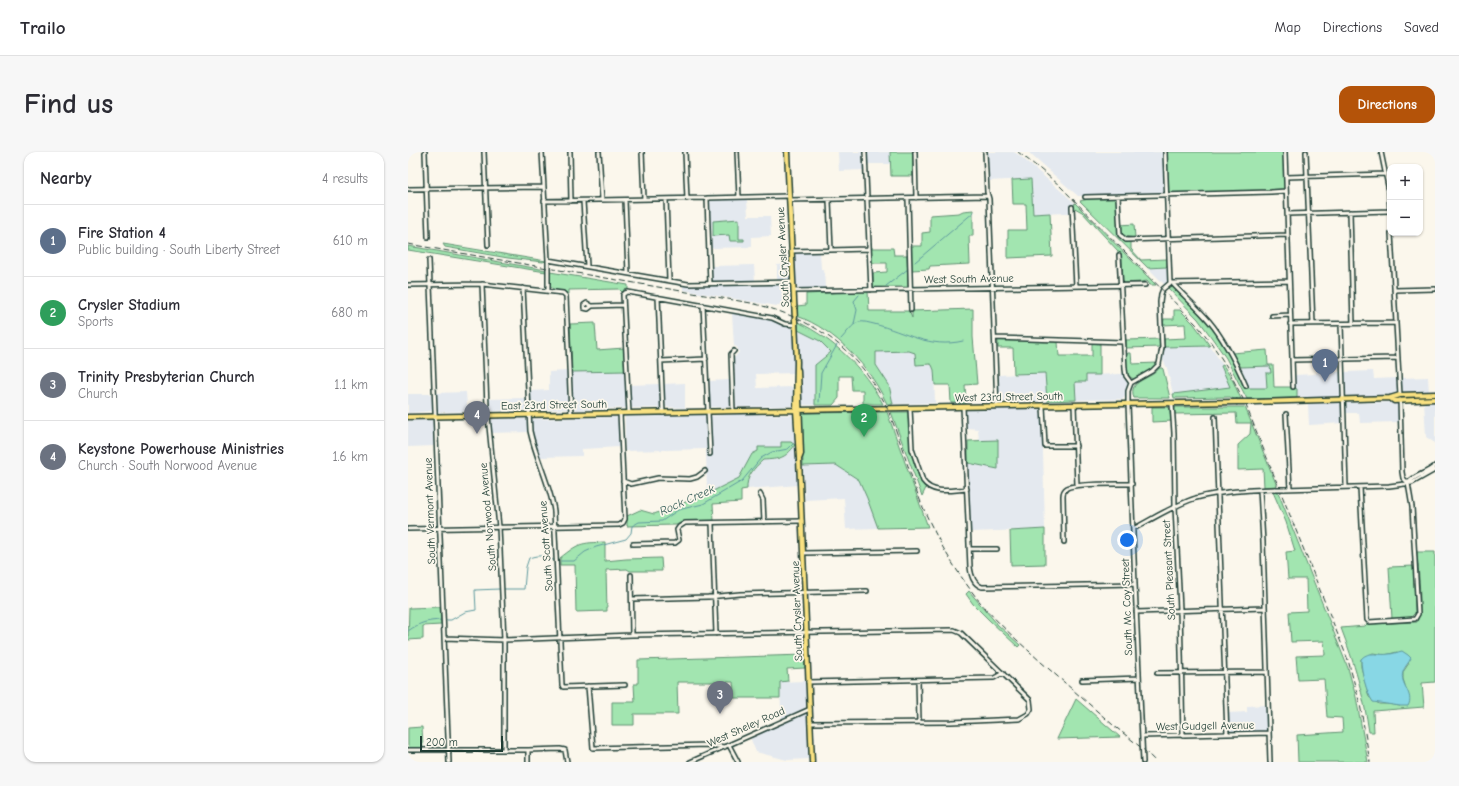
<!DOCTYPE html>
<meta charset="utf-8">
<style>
body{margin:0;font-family:"Comic Neue",sans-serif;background:#f7f7f7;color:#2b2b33}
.controls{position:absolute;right:12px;top:12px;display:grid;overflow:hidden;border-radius:8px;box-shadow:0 1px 3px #0004}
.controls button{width:36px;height:36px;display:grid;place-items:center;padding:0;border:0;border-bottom:1px solid #e1e1e2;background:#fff;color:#2b2b33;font:20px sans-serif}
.scale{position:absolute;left:12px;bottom:10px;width:83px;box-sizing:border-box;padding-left:4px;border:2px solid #1f3d34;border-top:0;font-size:11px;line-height:14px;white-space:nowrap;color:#1f3d34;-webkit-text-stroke:3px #fbf7ec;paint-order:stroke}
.you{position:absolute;left:719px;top:388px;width:14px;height:14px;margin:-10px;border:3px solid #fff;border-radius:50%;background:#1a73e8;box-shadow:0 0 0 6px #1a73e833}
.badge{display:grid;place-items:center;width:26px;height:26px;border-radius:50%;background:#b45309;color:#fff;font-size:13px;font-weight:700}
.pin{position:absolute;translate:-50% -33px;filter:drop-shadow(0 1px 2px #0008)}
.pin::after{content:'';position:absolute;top:21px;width:14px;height:12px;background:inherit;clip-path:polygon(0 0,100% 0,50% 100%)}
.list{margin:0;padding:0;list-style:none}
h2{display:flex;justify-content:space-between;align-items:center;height:52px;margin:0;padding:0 16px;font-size:17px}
h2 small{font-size:13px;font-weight:400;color:#7c7c81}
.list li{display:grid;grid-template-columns:26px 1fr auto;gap:12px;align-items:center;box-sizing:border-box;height:72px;padding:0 16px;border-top:1px solid #e1e1e2}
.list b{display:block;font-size:15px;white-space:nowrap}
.list p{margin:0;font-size:13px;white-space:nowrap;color:#7c7c81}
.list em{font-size:13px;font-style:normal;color:#7c7c81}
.map{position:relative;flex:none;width:1027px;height:610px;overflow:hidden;border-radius:12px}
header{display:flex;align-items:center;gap:24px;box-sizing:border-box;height:56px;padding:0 20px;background:#fff;border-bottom:1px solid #e1e1e2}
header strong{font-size:19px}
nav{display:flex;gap:22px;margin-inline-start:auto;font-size:14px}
.intro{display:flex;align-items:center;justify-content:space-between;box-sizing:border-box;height:96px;padding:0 24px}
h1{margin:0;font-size:28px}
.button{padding:10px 18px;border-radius:12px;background:#b45309;color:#fff;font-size:14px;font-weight:700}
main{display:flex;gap:24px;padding:0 24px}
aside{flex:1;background:#fff;border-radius:12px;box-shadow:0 1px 3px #0004}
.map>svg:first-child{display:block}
.built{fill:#e4e9ef}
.green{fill:#a2e5b0;stroke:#609172;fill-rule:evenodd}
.water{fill:#88d7e5;stroke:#5e999e}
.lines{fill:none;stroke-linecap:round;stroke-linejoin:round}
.stream{stroke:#5e999e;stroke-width:1}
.minor-casing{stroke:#1f3d34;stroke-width:6}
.major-casing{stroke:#1f3d34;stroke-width:7}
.minor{stroke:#fbf7ec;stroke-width:3}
.major{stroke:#f9e181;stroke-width:4}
.rail{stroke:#1f3d34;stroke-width:1;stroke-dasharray:6 3;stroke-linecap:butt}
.minor-bridge-casing{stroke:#1f3d34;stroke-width:6;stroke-linecap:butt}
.major-bridge-casing{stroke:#1f3d34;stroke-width:7;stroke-linecap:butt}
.minor-bridge{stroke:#fbf7ec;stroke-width:3}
.major-bridge{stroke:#f9e181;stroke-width:4}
.labels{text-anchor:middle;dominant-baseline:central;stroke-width:3.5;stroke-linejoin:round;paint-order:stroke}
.street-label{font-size:11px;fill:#1f3d34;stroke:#fbf7ec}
.water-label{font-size:12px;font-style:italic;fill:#345c57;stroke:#fbf7ec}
</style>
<header>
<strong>Trailo</strong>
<nav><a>Map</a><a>Directions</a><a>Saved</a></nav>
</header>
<div class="intro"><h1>Find us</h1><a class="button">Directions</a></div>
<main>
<aside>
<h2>Nearby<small>4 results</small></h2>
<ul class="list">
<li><span class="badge" style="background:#5c6f8a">1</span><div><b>Fire Station 4</b><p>Public building · South Liberty Street</p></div><em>610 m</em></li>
<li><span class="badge" style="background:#2e9e5b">2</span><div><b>Crysler Stadium</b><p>Sports</p></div><em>680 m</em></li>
<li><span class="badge" style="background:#6b7280">3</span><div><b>Trinity Presbyterian Church</b><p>Church</p></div><em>1.1 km</em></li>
<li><span class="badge" style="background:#6b7280">4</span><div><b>Keystone Powerhouse Ministries</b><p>Church · South Norwood Avenue</p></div><em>1.6 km</em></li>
</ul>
</aside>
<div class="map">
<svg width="1027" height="610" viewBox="0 0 1027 610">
<rect width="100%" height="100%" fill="#fbf7ec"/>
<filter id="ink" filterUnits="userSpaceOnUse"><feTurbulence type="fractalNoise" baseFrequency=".025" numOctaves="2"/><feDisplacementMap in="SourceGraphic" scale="8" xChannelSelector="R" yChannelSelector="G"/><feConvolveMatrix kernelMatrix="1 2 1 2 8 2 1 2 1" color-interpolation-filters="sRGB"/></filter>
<g filter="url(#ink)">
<path class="built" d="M430 0H456V18L431 19Z
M459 0H482L483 12H460Z
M579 0H606L611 3 667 51 664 61 625 62 623 27 580 29Z
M621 0H755L756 39 754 41 670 44 623 3Z
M339 47 340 64H362L363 84 344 85V95L303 96 304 83 301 48Z
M412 100 413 117H416L417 136H390L388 135 387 101Z
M382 112 383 127 369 129V113Z
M346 113 347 129H304V114Z
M759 115 760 130 757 133 740 116Z
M275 132 288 134 382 132 384 134 385 154H369L275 138Z
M325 160 366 168 385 176 387 221 348 222 349 236 386 235 387 250 385 254 330 255 328 254 326 206 331 200 329 195 326 194 324 161Z
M390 178 412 189 423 200 407 213V253H396L394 252Z
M802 194 815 213 813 215 822 235 765 242 759 216 755 208 756 195Z
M501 199 507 201 508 213H524L526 218 527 251 485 252 481 233 468 213V200Z
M862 214 863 221 858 222 859 236H841L833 215Z
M159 219 160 257 124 258 121 239 141 238V220Z
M218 219 219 255 218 256 169 258 165 256 164 220Z
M965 219 966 227 989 226 990 242 940 244 937 242V220Z
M908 220H932L933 243 932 244 889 246V237L887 236 886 223 908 222Z
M637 221 639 249 594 250 592 249 590 223Z
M715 221 720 230 718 243 715 247 668 248 667 230H678V223L713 222Z
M1020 225 1021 241H995L994 240 993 226Z
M322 228 323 253 322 255H303L301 254V229Z
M277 231V256L258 255 256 232Z
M252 232 253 253 252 256H223L221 233Z
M58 240 59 253H77V259L31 260 29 259 28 241Z
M0 242H25V259L0 261Z
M119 246 120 255 118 258 83 259 81 257 80 247Z
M990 250 991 251 992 270 952 271 951 261H937V254L940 251Z
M1016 250H1027V291L1018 285Z
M933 251 935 271 901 273 900 252Z
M611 257H632L634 260 637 377 563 380 560 311 590 317V289H571L570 277 559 276 558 259 560 258Z
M326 262 386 263 387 264 391 333 339 337V329L349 313 355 308 371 307 383 299 373 290V295L344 302 331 326 299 342 298 297 217 299V265L296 263 299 268 300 295H304L303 264Z
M209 265 212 268V295L174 297V304L132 305 124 280V267Z
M85 267H118L120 271 121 280 82 281V269Z
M24 268 26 271 27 294 0 295V269Z
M428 313 451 328 459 346 470 376 438 377 436 346 397 348 395 314Z
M398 529 399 556 374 568 371 530Z
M859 553V576L858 580 825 581 820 579 819 561 839 560V554Z
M398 562 400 563 401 607 379 608 348 600 342 585Z"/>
<path class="green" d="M482 0H505V24H483Z
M757 0H877L878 39 758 43Z
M623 27 625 62 642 61 644 104 600 106V78H619L618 52H605L604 28Z
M710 45 711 83 723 89V97L733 108 759 107V115L740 116 672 49 680 47Z
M667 51 748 133H742L739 129 732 130 716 131 715 129 714 107 710 103V99L674 60 665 55Z
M565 58V84H561L562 112 522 114 521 117 504 118 503 94H514V81L522 80V63L551 61 555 59Z
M331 67V87H336V89H322L321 83 305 84V69Z
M726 72 727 86 716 84 713 81 712 73Z
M35 92 138 109 135 110 100 106 37 95Z
M0 94 138 118V120L0 98Z
M463 96H485L486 103H499L500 135H465V121L479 120V111H464Z
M142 120 220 133V137L216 138 214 140 211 137 161 138V142C155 138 147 139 142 135Z
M763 134H765L807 179 826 212 838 236H859L858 221H863L862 214 833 215 824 201 859 198 860 213H865L866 235H884L889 237V246L839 247 818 206 804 186 790 167 760 136Z
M460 139 461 159H501L504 166V159L565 157V185L569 232 557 233 558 251H543L542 233H527L526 218 524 213 522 212 508 213 507 201 501 199 468 200V213L481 233 485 252H479C462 215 428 178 389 164V154L398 153V142Z
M766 158H772L786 172 802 194 756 195V187L778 186 777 172 755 173 756 167H766Z
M390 170C427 188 455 216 475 252H455V238H444L443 224H431V246L425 253H407V213L423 200 412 189 390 178Z
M187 171 189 198 216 196 218 219 164 220 162 172Z
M590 187 650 190 651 204H684V191L692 192V223H678V230H667L668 248 639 249 637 221 606 222 605 196H590Z
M753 187 752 195 718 196V188Z
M720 201H723L724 212 749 211 744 217 726 227C716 224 718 212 718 204Z
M815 213 825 229 833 247H826L822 245 766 246 765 242 822 235 813 214Z
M751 216H754L755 217 762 246H726C719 227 744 228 751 216Z
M744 255H760L762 257 764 269 744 270Z
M767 255H837L869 334 856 335 855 317 830 318V293L842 282 843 271H829L828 261 766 262Z
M479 260 520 375 470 376 459 346 451 328 428 313 395 314 394 261Z
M483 260H499L500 261C501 285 503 316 518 336L514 344Z
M590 288V317L560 311V289Z
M373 290H383L387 293C377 307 371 307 355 308 346 316 338 325 339 337L333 338V350L305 352 306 369C294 369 278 367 268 373L219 374V364L232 358 246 362 299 342 331 326 344 302 350 299V295H373Z
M865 340H870L940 516 948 545 960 610H890L889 583 935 580 934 566 919 565 916 527 890 528 888 504 917 503 916 489 883 490 881 460 899 459 898 427H880L878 400 887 399 878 370Z
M637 377V412L603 413 602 379Z
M197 390V409L218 407 253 406 254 419H222L219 417 198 418 199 459 168 460 167 413H152V406C171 391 172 391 197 390Z
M1009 400H1027V530L1014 531 1016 555 965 559 966 580H961C956 544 946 510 933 476L957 474 959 472 1009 470C1015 456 1010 417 1009 400ZM989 500 1001 511 995 520V527L997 533 992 554 979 552H971L961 545 953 515V507L965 501 977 503Z
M1006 414 1007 461 1002 466 984 467 981 415Z
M561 439 590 473 612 493 610 495 581 468 565 452 558 442Z
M32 455 33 473 15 474V487L0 488 1 456Z
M397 503V516L379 517 380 529 372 530V546H326L325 530H269L270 562H226V573H204V550H227L226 532H230V508Z
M668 547 712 585 649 587Z
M14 575 15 596H2L0 594V576Z"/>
<path class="water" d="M994 499 1000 503 1003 506C1001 511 996 515 995 520 991 532 1007 542 1000 554H992L965 550C958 540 953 519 953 507 961 498 971 504 981 502 985 502 989 500 994 499Z"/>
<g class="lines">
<path class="stream" d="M507 110 566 60
M478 134 500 117
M446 172 449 158 446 149 451 143
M433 187C438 182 444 172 451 170 456 169 461 171 466 172 498 180 521 197 555 189
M411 250 413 221 429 193
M153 409H166L177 400 188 395 218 387 223 381 224 374 231 370 254 369 270 358 295 352 334 329 353 306 364 300 380 297 385 292
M96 437H116L118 415 121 406C132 402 137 404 147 409
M37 468H43L57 460 68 458 67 438 92 437
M0 479C13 470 18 469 34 468"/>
<defs>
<path id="minor" d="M17 0 20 85
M76 0 80 93
M134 0 140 108V139
M162 0 163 49
M191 0 194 48
M234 0 236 47
M277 0 279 47
M329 0 331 45
M457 0 463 138
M507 0 508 46
M577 0 579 40 581 47 589 254
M757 0 762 131
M877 0 885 235
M898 0 905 172
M973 0 981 39 982 58
M878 25 978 22
M0 37 135 35
M710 44 712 83 718 88 880 83
M677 45 863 40 878 39
M299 46 302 132
M258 47 261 128
M500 47 503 158
M217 48 220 121
M381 48 580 44
M421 48 423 98
M136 49 299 46 381 44
M175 49 179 114
M664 55 668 134
M942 60 945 172
M879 62 982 59
M983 81 992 243
M384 99 460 97 461 95
M711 103 717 217 718 224 723 231
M21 108 41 610
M140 108 280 132 385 130
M764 131C776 144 790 156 801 169 817 188 828 211 838 234
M74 132 79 254 91 375 96 488V597
M0 133 74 132 155 141 158 144 163 262
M115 136 122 279C128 307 142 332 146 359L154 533 155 535 217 533
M986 138 1027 137
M386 139 737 133
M250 145 255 261
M295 153 302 302
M184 154 180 157 176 156V153L179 151 184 154 215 153
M864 164 882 163
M882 172 988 171
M933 172 938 335
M587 186 715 190
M884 208 990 206
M253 209 298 207
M764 252 766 281 767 355 772 458 775 584
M666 253 669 333
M635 254 637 294H668
M555 255 562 415C563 423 565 432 574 435L727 432
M502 256 504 297 515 329C525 343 544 338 559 337
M325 259 323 202 326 199
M221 261 215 143 217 141 220 140 364 166 377 172 387 173
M878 262 882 337
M807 265 819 582
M215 329 223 332 250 326 282 327 289 325 297 319
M1000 331C1005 324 1019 321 1027 314
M952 335 959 468 961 470 1007 467 1010 462 1004 355 1000 331 995 326 994 320 992 248
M876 337 981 334 1004 331 1027 318
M852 338 855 390 862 610
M352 342 355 348 356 370
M304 371 308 482
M0 377 211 373 215 371 217 367 212 261
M725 377C746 366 766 353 788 346 814 339 840 338 867 337
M656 390 655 344C655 341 656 338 659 336 667 331 712 332 724 332
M225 392 267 391 271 388 269 378 271 375 277 371 394 369
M562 397H589
M395 401 509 399
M223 423 224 483
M224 447 300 445 332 442 459 439
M728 460 857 456
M36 486 96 488 224 483 546 478 553 481 622 548 623 557 620 562 611 567 543 570 402 571
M749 521 859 520
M510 528 511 570
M674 528 731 526
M400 530 586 526 595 521
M180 534 185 596 300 593 317 595
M734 584 861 581
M321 593 330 610
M0 598H120L152 597 157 598 159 610
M120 598V610
M282 610 402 557
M735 610 727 432 720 252V239L723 231 744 219 751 212 754 196 752 150 753 142 755 137 762 131 881 129"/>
<path id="major" d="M379 0 389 211
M389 209 388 258 391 307 404 610
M390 218 393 302 391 307
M982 246 986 249 1027 247
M847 250 982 246 992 243 1027 242
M0 265 828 250"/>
</defs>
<use href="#minor" class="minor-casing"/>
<use href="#major" class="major-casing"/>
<use href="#minor" class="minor"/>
<use href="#major" class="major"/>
<path class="rail" d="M610 0 632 17 651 33 789 173 802 189 819 215 837 251 940 508 952 552 962 610
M0 92 343 151C403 165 453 198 479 256 494 290 502 326 517 360 529 387 545 414 562 437 582 465 608 487 633 510 657 531 681 552 705 573 720 585 735 596 748 610"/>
<defs>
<path id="minor-bridge" d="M867 337H876"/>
<path id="major-bridge" d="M828 250H847"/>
</defs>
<use href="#minor-bridge" class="minor-bridge-casing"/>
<use href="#major-bridge" class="major-bridge-casing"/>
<use href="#minor-bridge" class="minor-bridge"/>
<use href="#major-bridge" class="major-bridge"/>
</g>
</g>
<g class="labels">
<g class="street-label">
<text transform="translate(375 105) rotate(-93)">South Crysler Avenue</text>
<text transform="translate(561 127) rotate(-1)">West South Avenue</text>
<text transform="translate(601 245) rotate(-1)">West 23rd Street South</text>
<text transform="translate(146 253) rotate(-1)">East 23rd Street South</text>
<text transform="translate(22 359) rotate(-92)">South Vermont Avenue</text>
<text transform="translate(80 365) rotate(-95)">South Norwood Avenue</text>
<text transform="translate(138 394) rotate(-94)">South Scott Avenue</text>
<text transform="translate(761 418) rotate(-93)">South Pleasant Street</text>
<text transform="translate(719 455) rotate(-92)">South Mc Coy Street</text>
<text transform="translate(389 459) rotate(-92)">South Crysler Avenue</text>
<text transform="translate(797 574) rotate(-1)">West Gudgell Avenue</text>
<text transform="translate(338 575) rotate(-24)">West Sheley Road</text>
</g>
<g class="water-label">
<text transform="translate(279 348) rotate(-24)">Rock Creek</text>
</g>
</g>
</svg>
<div class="controls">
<button>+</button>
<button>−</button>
</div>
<div class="scale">200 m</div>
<div class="you"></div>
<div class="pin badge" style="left:917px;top:230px;background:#5c6f8a">1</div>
<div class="pin badge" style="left:456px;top:285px;background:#2e9e5b">2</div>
<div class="pin badge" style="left:312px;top:562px;background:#6b7280">3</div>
<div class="pin badge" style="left:69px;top:282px;background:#6b7280">4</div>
</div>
</main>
